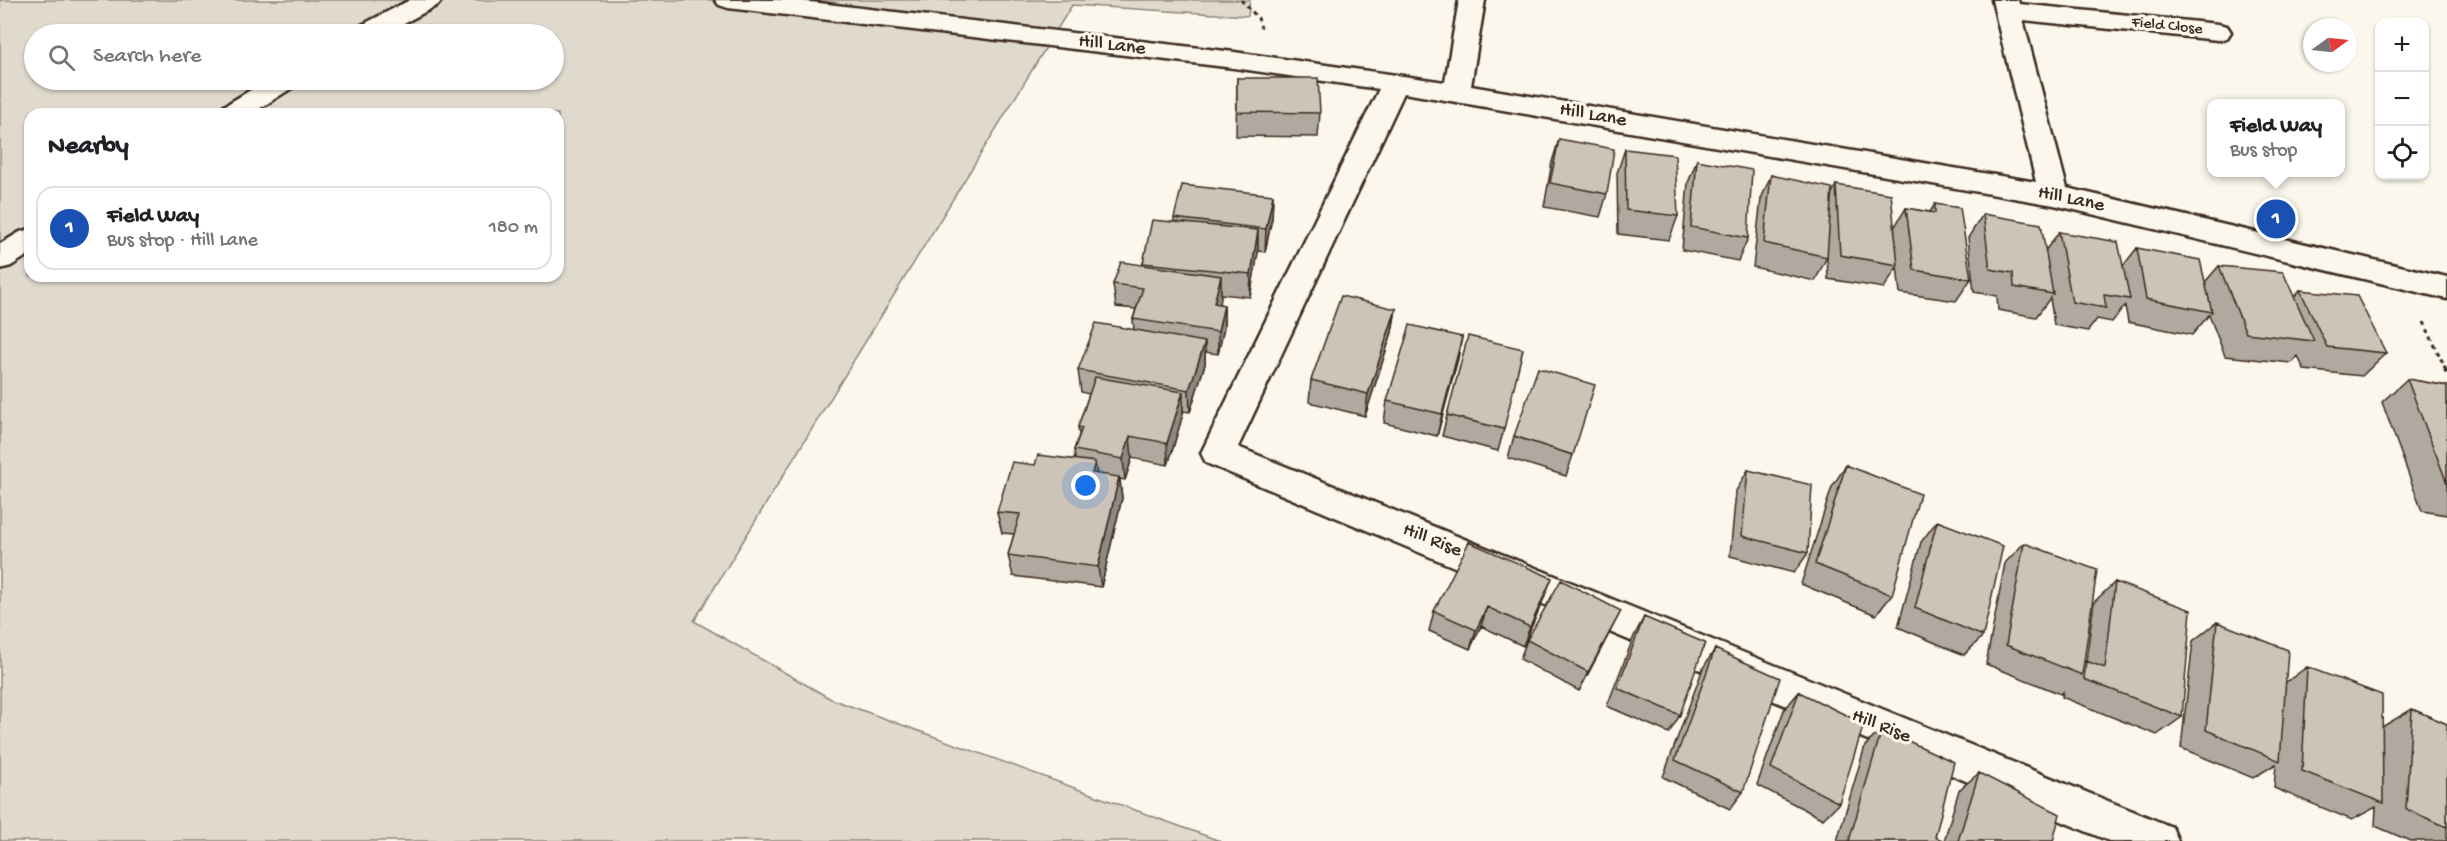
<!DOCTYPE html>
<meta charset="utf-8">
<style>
body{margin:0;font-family:"Gochi Hand",sans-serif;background:#f6f6f6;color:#202124}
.controls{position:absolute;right:18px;top:18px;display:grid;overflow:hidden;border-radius:12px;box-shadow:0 2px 4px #0004}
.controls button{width:54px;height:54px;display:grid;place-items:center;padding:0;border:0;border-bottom:2px solid #e0e0e0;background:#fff;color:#202124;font:30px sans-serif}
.compass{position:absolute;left:2303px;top:18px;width:54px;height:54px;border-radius:50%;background:#fff;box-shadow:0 2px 4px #0004;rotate:75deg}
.you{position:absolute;left:1086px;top:486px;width:21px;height:21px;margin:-15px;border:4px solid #fff;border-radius:50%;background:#1a73e8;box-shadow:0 0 0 9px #1a73e833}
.badge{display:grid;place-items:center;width:39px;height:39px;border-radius:50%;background:#0b8043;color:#fff;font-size:20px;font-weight:700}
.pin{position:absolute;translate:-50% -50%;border:3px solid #fff;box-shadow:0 2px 6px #0006}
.popup{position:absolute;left:2207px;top:99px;width:138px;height:78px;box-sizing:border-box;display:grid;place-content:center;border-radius:12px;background:#fff;filter:drop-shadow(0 2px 4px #0005);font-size:20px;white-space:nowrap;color:#757577}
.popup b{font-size:22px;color:#202124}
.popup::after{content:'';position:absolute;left:50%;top:100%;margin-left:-12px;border:12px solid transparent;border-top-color:#fff}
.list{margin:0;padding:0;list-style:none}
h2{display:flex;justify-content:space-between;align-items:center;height:78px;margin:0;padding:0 24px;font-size:26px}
h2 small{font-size:20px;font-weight:400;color:#757577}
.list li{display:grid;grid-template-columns:39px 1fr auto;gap:18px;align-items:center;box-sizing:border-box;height:84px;margin:0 12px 12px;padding:0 12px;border:2px solid #e0e0e0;border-radius:18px}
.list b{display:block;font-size:22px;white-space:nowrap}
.list p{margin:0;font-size:20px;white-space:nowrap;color:#757577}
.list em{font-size:20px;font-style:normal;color:#757577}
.icon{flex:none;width:33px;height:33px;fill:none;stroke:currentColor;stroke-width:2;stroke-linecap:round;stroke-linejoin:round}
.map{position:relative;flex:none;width:2447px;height:841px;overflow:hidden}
.search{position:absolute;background:#fff;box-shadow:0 2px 4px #0004;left:24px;top:24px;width:540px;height:66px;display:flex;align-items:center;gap:15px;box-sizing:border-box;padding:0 21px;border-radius:33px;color:#757577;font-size:22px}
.panel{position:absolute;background:#fff;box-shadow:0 2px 4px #0004;left:24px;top:108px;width:540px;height:174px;border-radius:18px}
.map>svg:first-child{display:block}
.green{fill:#dfd9ce;stroke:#8d8276;stroke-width:1.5;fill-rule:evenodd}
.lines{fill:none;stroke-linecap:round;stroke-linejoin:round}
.minor-casing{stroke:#3b2a1e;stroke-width:5}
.path-far1{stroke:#3b2a1e;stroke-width:3;stroke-dasharray:4 4;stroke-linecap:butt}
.path{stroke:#3b2a1e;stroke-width:4;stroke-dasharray:5 5;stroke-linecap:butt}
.minor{fill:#fbf7ec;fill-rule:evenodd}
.wall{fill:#afa99f;stroke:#3b2a1e;stroke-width:1.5}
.shaded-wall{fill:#8f8982;stroke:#3b2a1e;stroke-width:1.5}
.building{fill:#ccc4b9;stroke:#3b2a1e;stroke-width:1.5}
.labels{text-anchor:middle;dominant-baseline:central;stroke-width:6;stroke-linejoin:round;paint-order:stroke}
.far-street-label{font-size:16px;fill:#3b2a1e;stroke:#fbf7ec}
.street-label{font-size:20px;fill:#3b2a1e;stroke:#fbf7ec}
</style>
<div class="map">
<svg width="2447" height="841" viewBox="0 0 2447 841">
<rect width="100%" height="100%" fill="#fbf7ec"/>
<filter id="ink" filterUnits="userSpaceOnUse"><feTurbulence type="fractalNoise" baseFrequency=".0167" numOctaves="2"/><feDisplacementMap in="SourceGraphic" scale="12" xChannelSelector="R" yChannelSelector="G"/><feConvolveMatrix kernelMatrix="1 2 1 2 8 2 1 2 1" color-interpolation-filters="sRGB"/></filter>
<g filter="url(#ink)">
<path class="green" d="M0 0H1250L1248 16 1072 5 694 621 831 699 1220 841H0ZM34 34H554V80H34ZM30 114H558V276H30Z"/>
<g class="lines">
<defs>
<path id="minor" d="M410 0H442L438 5 384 34H352L356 28Z
M715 0H793L1234 52 1445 82 1459 0H1485L1471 86 2036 182 1992 0H2018L2019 4 2218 24 2227 26 2231 32 2227 38 2218 40 2023 20 2067 188 2447 277V299L2054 205 1404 93 1238 447 2172 827 2178 841H2109L1206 463 1201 453 1379 89 1234 68 728 8 719 5Z
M267 80H299L295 86 251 114H217L221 108Z
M30 229V254L11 266 0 269V244L20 232Z"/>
</defs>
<use href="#minor" class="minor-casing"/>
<path class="path-far1" d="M1241 0 1258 18 1261 28
M2424 322 2446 370"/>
<path class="path" d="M2445 369 2447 373"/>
<use href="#minor" class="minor"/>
</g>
<path class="wall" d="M1237 78 1320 113 1318 137 1236 136Z
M1559 139 1607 194 1600 217 1544 207 1552 162Z
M1625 149 1678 216 1669 240 1618 234 1617 173Z
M1697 160 1748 238 1738 261 1682 250 1688 183Z
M1771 175 1831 195 1836 185 1894 228 1906 208 1930 212 1935 204 1971 279 1956 301 1900 293 1897 267 1884 288 1828 279 1827 257 1815 281 1753 267 1761 199Z
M1273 195 1272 218 1265 252 1258 251 1250 297 1221 294 1219 304 1224 305V328L1218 354 1205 352V364L1190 412 1183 411V414L1168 465 1132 458 1125 480 1120 479 1122 498 1101 587 1013 576 1008 555 1014 534 1002 533 997 512 1035 465 1075 459 1074 450 1079 435 1078 427 1089 394 1081 392 1078 370 1134 330 1133 319 1136 309 1116 307 1113 284 1143 265V263L1174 222V218Z
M1983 214 2045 251 2059 232 2123 266 2137 248 2205 282 2219 266 2294 297 2300 290 2386 353 2362 376 2304 370 2298 356 2291 363 2225 356 2209 315 2192 335 2128 322 2125 306 2112 322 2097 319 2088 331 2054 325 2050 298 2036 317 1998 310 1997 296 1974 292 1968 238Z
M1396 309 1392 332 1365 416 1309 402 1311 380Z
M1462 337 1437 436 1384 423 1387 401Z
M2407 379 2447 386V515L2422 511 2382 402Z
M1447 415 1504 429 1498 451 1442 436Z
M1514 436 1573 455 1566 476 1508 458Z
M1846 465 1892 595 1876 615 1801 584 1832 487Z
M1748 470 1808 553 1794 573 1730 556 1736 491Z
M1937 521 1983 636 1964 655 1898 627 1921 542Z
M2024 543 2084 662 2086 661 2094 602 2115 582 2182 717 2157 735 2062 697 2063 692 2061 694 1986 664 2005 563Z
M1544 598 1523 646 1481 626 1470 649 1429 631 1434 611Z
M1644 617 1680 715 1669 733 1607 706 1634 636Z
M2217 622 2286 682 2307 667 2382 727 2412 709 2447 724V841H2410L2375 826 2376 807 2352 820 2274 788 2276 764 2253 778 2181 748 2193 641Z
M1611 630 1579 691 1520 659 1527 640Z
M1715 649 1743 792 1730 809 1663 777 1703 668Z
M1799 692 1839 803 1823 819 1757 785 1784 710Z
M1882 729 1935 837 1944 841 1959 790 1979 773 2053 841H1837L1865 746Z"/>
<path class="shaded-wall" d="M1273 195 1272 218 1265 252 1266 229Z
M1258 230V253L1250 297 1251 274Z
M1221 276V299L1214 326V303Z
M1224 305V328L1218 354V332Z
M1396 309 1392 332 1365 416 1368 394Z
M1462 337 1458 359 1437 436 1442 414Z
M1205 342V364L1190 412 1189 390Z
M1183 392V414L1168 465 1167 443Z
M1130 436 1132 458 1125 480 1123 459Z
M1095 462 1098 483 1092 473Z
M1119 477 1122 498 1101 587 1098 567Z
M1552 578 1544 598 1523 646 1530 627Z
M1487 607 1481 626 1470 649 1476 630Z
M1621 611 1611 630 1579 691 1588 672Z"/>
<path class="building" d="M1237 78H1318L1320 113 1237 112Z
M1559 139 1614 149 1607 194 1550 183Z
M1625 149 1675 155 1678 216 1626 210Z
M1697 160 1752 170 1748 238 1691 227Z
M1771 175 1832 188 1827 257 1764 243Z
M1182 185 1273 195 1266 229 1174 218Z
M1836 185 1891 194 1898 265 1840 255Z
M1935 204 1960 208 1971 279 1914 270 1906 208 1935 213Z
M1983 214 2041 224 2053 294 2014 287 2013 273 1990 269Z
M1152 220 1258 230 1251 274 1143 263Z
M2059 232 2118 242 2130 299 2104 295 2106 308 2072 302Z
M2137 248 2200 260 2212 312 2146 299Z
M1121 262 1221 276 1214 303 1224 305 1218 332 1133 319 1143 288 1113 284Z
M2219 266 2283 272 2314 341 2246 333Z
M2300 290 2357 296 2386 353 2327 347Z
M1341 296 1396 309 1368 394 1311 380Z
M1096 323 1205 342 1189 390 1078 370Z
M1410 325 1462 337 1442 414 1387 401Z
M1468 336 1523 349 1504 429 1447 415Z
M1538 368 1595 385 1573 455 1514 436Z
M1095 377 1183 392 1167 443 1130 436 1123 459 1074 450 1082 428 1078 427Z
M2407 379 2447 386V483Z
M1038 455 1095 462 1092 473 1119 477 1098 567 1008 555 1020 514 997 512 1012 462 1035 465Z
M1846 465 1920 494 1892 595 1815 564Z
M1748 470 1812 485 1808 553 1742 536Z
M1937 521 2003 546 1983 636 1915 608Z
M1469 542 1552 578 1530 627 1487 607 1476 630 1434 611Z
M2024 543 2097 570 2082 675 2006 645Z
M1561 580 1621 611 1588 672 1527 640Z
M2115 582 2191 610 2182 717 2084 679 2086 661 2105 668Z
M1644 617 1705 643 1680 715 1617 688Z
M2217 622 2288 650 2280 761 2206 730Z
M1715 649 1780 678 1743 792 1675 760Z
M2307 667 2382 695 2383 803 2302 771Z
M1799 692 1864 724 1839 803 1771 768Z
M2412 709 2447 724V827L2406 809Z
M1882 729 1954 762 1935 837 1944 841H1849Z
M1979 773 2060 814 2053 841H1958Z"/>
</g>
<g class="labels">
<g class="far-street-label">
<text transform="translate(2167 27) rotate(6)">Field Close</text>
</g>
<g class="street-label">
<text transform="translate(1112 46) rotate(7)">Hill Lane</text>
<text transform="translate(1593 116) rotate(10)">Hill Lane</text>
<text transform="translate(2071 200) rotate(12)">Hill Lane</text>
<text transform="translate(1432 541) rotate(22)">Hill Rise</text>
<text transform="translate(1881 727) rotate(22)">Hill Rise</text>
</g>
</g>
</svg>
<div class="controls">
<button>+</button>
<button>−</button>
<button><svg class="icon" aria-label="locate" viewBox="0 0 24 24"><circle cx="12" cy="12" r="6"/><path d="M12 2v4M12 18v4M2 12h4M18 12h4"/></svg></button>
</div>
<svg class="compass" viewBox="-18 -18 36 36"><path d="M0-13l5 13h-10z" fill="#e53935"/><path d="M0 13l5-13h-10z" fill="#757577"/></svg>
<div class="you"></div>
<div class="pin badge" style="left:2276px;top:219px;background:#1a4fb4">1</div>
<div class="popup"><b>Field Way</b>Bus stop</div>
<div class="search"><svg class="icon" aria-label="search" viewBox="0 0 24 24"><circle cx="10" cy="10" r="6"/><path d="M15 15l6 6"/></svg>Search here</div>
<section class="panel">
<h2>Nearby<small></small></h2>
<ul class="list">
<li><span class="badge" style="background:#1a4fb4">1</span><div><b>Field Way</b><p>Bus stop · Hill Lane</p></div><em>180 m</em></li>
</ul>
</section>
</div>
